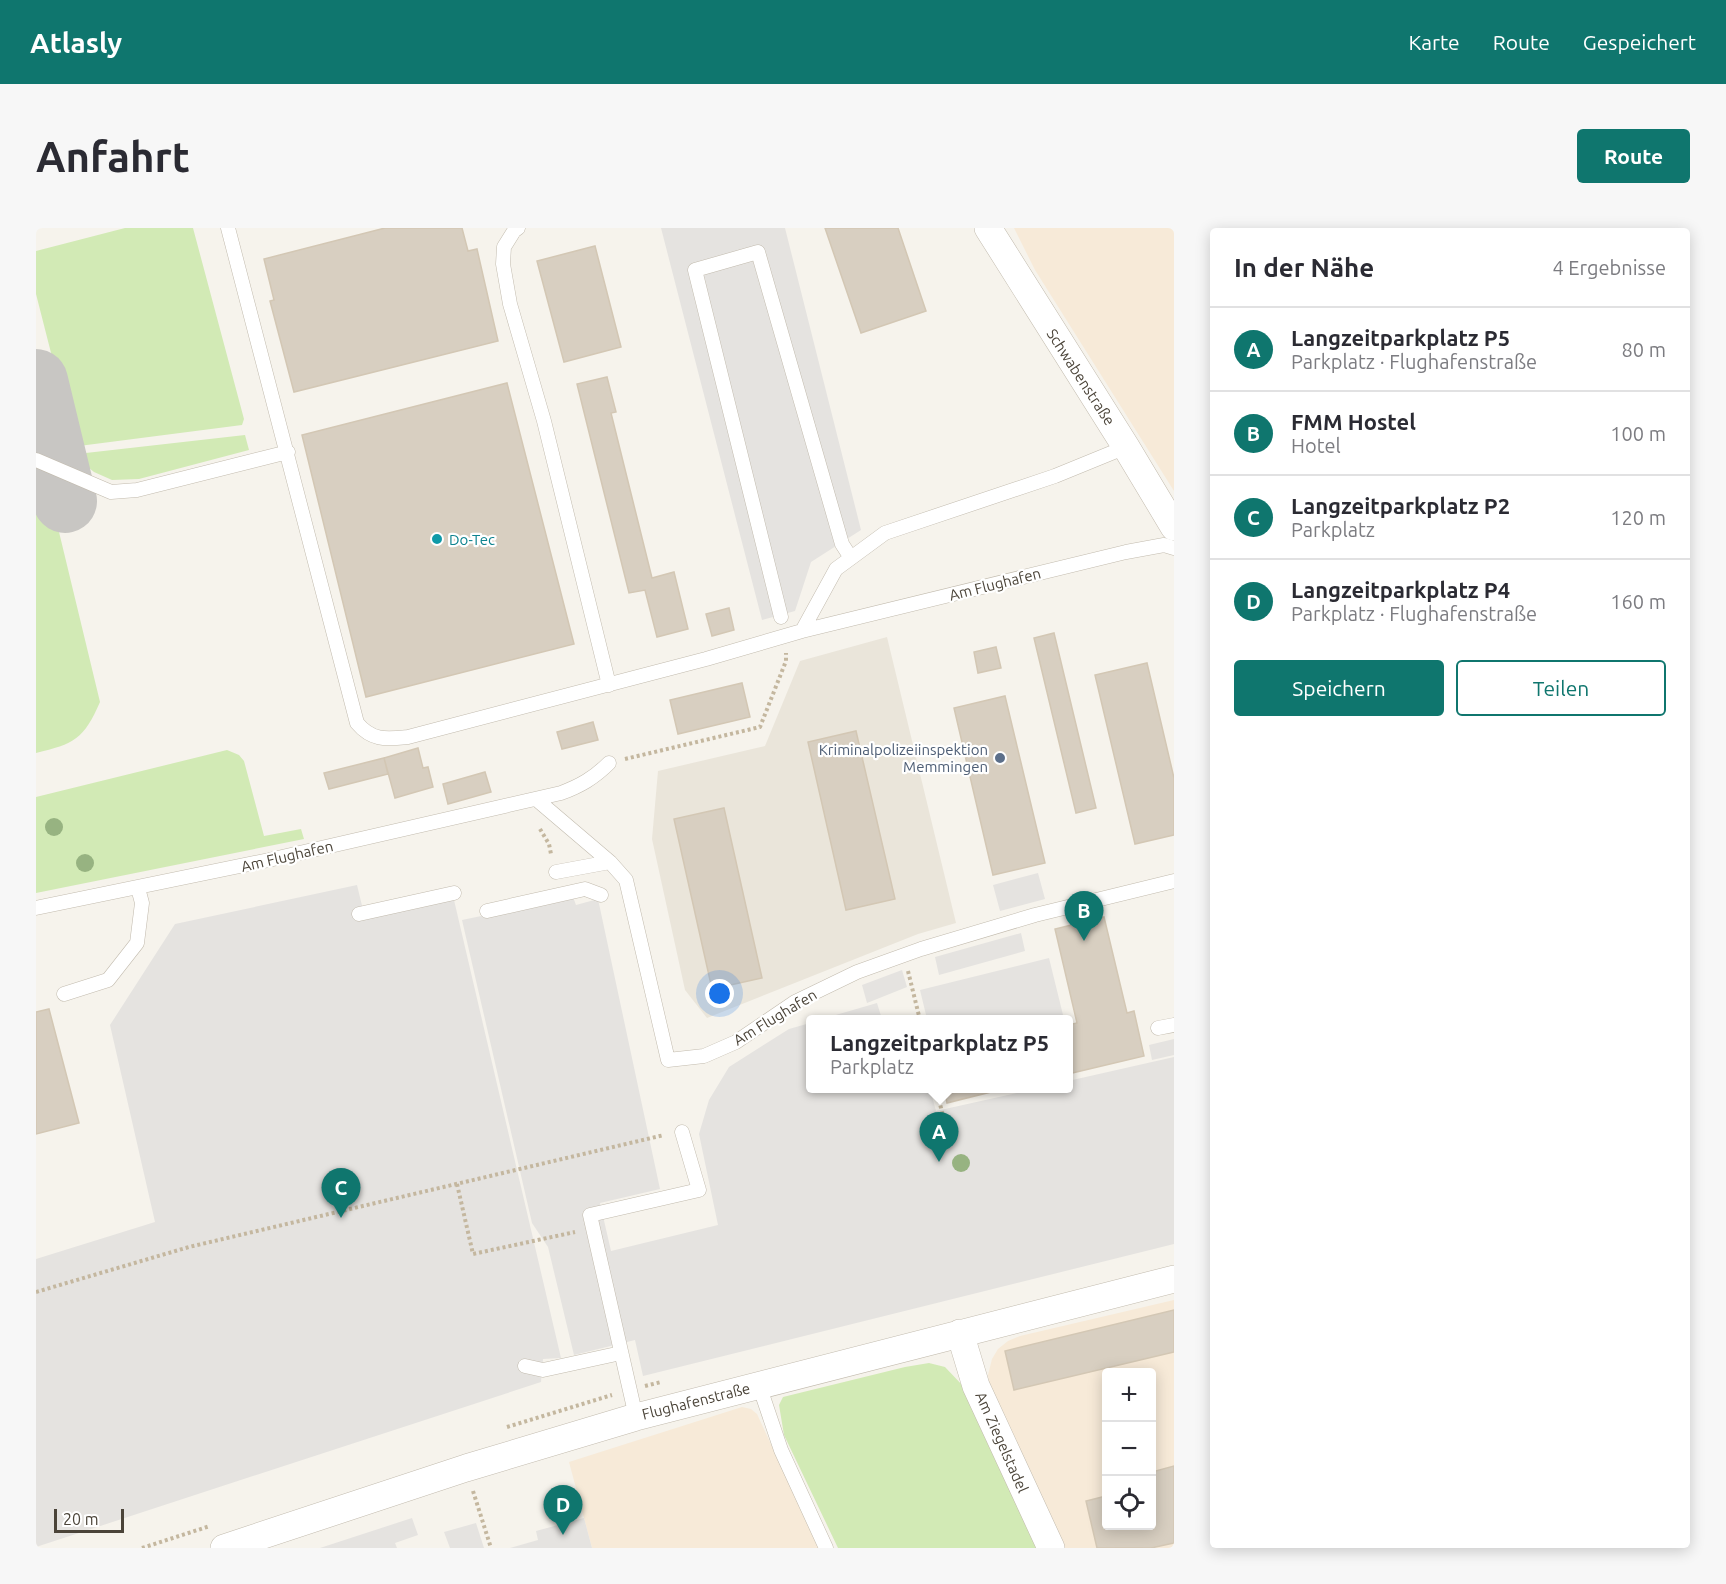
<!DOCTYPE html>
<html lang="de">
<meta charset="utf-8">
<style>
body{margin:0;font-family:Ubuntu,sans-serif;background:#f7f7f7;color:#2b2b33}
.controls{position:absolute;right:18px;bottom:18px;display:grid;overflow:hidden;border-radius:6px;box-shadow:0 3px 15px #0003}
.controls button{width:54px;height:54px;display:grid;place-items:center;padding:0;border:0;border-bottom:2px solid #e1e1e2;background:#fff;color:#2b2b33;font:30px sans-serif}
.scale{position:absolute;left:18px;bottom:15px;width:70px;box-sizing:border-box;padding-left:6px;border:3px solid #4b4439;border-top:0;font-size:16px;line-height:21px;white-space:nowrap;color:#4b4439;-webkit-text-stroke:4px #fff;paint-order:stroke}
.you{position:absolute;left:684px;top:766px;width:21px;height:21px;margin:-15px;border:4px solid #fff;border-radius:50%;background:#1a73e8;box-shadow:0 0 0 9px #1a73e833}
.badge{display:grid;place-items:center;width:39px;height:39px;border-radius:50%;background:#0f766e;color:#fff;font-size:20px;font-weight:700}
.pin{position:absolute;translate:-50% -50px;filter:drop-shadow(0 2px 3px #0008)}
.pin::after{content:'';position:absolute;top:32px;width:21px;height:18px;background:inherit;clip-path:polygon(0 0,100% 0,50% 100%)}
.popup{position:absolute;left:770px;top:787px;width:267px;height:78px;box-sizing:border-box;display:grid;place-content:center;border-radius:6px;background:#fff;filter:drop-shadow(0 2px 4px #0005);font-size:20px;white-space:nowrap;color:#7c7c81}
.popup b{font-size:22px;color:#2b2b33}
.popup::after{content:'';position:absolute;left:50%;top:100%;margin-left:-12px;border:12px solid transparent;border-top-color:#fff}
.list{margin:0;padding:0;list-style:none}
h2{display:flex;justify-content:space-between;align-items:center;height:78px;margin:0;padding:0 24px;font-size:26px}
h2 small{font-size:20px;font-weight:400;color:#7c7c81}
.list li{display:grid;grid-template-columns:39px 1fr auto;gap:18px;align-items:center;box-sizing:border-box;height:84px;padding:0 24px;border-top:2px solid #e1e1e2}
.list b{display:block;font-size:22px;white-space:nowrap}
.list p{margin:0;font-size:20px;white-space:nowrap;color:#7c7c81}
.list em{font-size:20px;font-style:normal;color:#7c7c81}
.actions{display:flex;gap:12px;padding:18px 24px}
.actions a{flex:1;padding:14px 0;border:2px solid #0f766e;border-radius:6px;text-align:center;font-size:21px;color:#0f766e}
.actions .main{background:#0f766e;color:#fff}
.icon{flex:none;width:33px;height:33px;fill:none;stroke:currentColor;stroke-width:2;stroke-linecap:round;stroke-linejoin:round}
.map{position:relative;flex:none;width:1138px;height:1320px;overflow:hidden;border-radius:6px}
header{display:flex;align-items:center;gap:36px;box-sizing:border-box;height:84px;padding:0 30px;background:#0f766e;color:#fff}
header strong{font-size:28px}
nav{display:flex;gap:33px;margin-inline-start:auto;font-size:21px}
.intro{display:flex;align-items:center;justify-content:space-between;box-sizing:border-box;height:144px;padding:0 36px}
h1{margin:0;font-size:42px}
.button{padding:15px 27px;border-radius:6px;background:#0f766e;color:#fff;font-size:21px;font-weight:700}
main{display:flex;gap:36px;padding:0 36px}
aside{flex:1;background:#fff;border-radius:6px;box-shadow:0 3px 15px #0003}
.map>svg:first-child{display:block}
.residential{fill:#eae5da}
.commercial{fill:#f7ead8;fill-rule:evenodd}
.green{fill:#d2eab5}
.parking{fill:#e5e3e0}
.lines{fill:none;stroke-linecap:round;stroke-linejoin:round}
.taxiway{stroke:#c8c6c3;stroke-width:64}
.building{fill:#d8cfc1;stroke:#d3c7b4;stroke-width:1.5}
.lane-casing{stroke:#c2bbae;stroke-width:15}
.street-casing{stroke:#c2bbae;stroke-width:28}
.path{stroke:#c4b79f;stroke-width:4;stroke-dasharray:3 3;stroke-linecap:butt}
.lane{stroke:#fff;stroke-width:14}
.street{stroke:#fff;stroke-width:27}
.tree{fill:#97b381}
.culture-dot{fill:#0f9aa8;stroke:#fff;stroke-width:2}
.service-dot{fill:#5c6f8a;stroke:#fff;stroke-width:2}
.labels{text-anchor:middle;dominant-baseline:central;stroke-width:4.5;stroke-linejoin:round;paint-order:stroke}
.street-label{font-size:15px;fill:#4b4439;stroke:#fff}
.culture-label{font-size:15px;fill:#0d838f;stroke:#fff;text-anchor:start}
.service-label{font-size:15px;fill:#4e5e75;stroke:#fff;text-anchor:end}
</style>
<header>
<strong>Atlasly</strong>
<nav><a>Karte</a><a>Route</a><a>Gespeichert</a></nav>
</header>
<div class="intro"><h1>Anfahrt</h1><a class="button">Route</a></div>
<main>
<div class="map">
<svg width="1138" height="1320" viewBox="0 0 1138 1320">
<rect width="100%" height="100%" fill="#f6f3ec"/>
<path class="residential" d="M851 409 920 695 882 706 671 790 649 762 616 611 622 543 729 518 764 433Z"/>
<path class="commercial" d="M978 0H1138V263L999 42Z
M1138 1072V1320H1027L953 1156 952 1147 956 1131 962 1121 972 1113 984 1108ZM1070 1144H1116V1298H1070Z
M706 1179 715 1181 721 1186 783 1320H556L533 1234Z"/>
<path class="green" d="M89 0H157L208 191 206 197 43 218 38 215 0 66V23Z
M209 207 213 222 103 251 76 252 58 244 42 231 41 226Z
M0 244 10 250 64 474C48 511 38 516 0 525Z
M191 522 203 527 208 533 228 608 265 601 268 611 0 665V569Z
M893 1135 909 1139 928 1159 1001 1320H802L748 1207 743 1177 747 1169 869 1139Z"/>
<path class="parking" d="M625 0H749L825 302 775 334 759 383 726 392Z
M1002 645 1009 671 964 683 957 657Z
M321 657 329 690 418 672 525 1130 507 1131 505 1154 0 1319V1031L119 994 74 797 139 696Z
M537 669 540 677 562 671 624 961 564 975 575 1023 682 997 663 906 673 872 693 839 753 801 774 795V860L894 861 900 883 999 861 1032 860V853L1138 829V1016L607 1148 599 1112 538 1127 512 1019 496 995 426 692Z
M985 705 989 723 903 747 899 729Z
M1013 730 1028 791H891L884 762Z
M866 742 871 759 831 775 826 757Z
M841 775 846 791H786Z
M1138 811V827L1116 832 1113 817Z
M376 1290 382 1307 359 1315 361 1320H284Z
M548 1290 556 1320H474L502 1312 500 1303Z
M440 1295 448 1320H414L408 1304Z"/>
<g class="lines">
<path class="taxiway" d="M0 153 29 273"/>
</g>
<path class="building" d="M349 0H426L432 23 441 21 462 113 258 164 234 73 238 72 228 31Z
M789 0H862L890 83 825 105Z
M559 18 585 119 528 134 501 33Z
M571 149 580 184 575 185 616 350 638 344 652 401 621 409 609 362 593 365 541 156Z
M471 155 538 416 330 469 266 207Z
M693 380 698 402 676 408 670 386Z
M1018 405 1060 580 1040 585 998 410Z
M960 419 965 440 942 445 938 424Z
M1111 435 1138 550V607L1099 616 1059 447Z
M706 455 714 489 642 506 634 472Z
M969 468 1009 635 957 647 918 480Z
M557 494 562 512 526 521 521 504Z
M820 503 859 671 810 682 772 514Z
M382 520 387 540 392 539 397 559 359 570 348 530Z
M348 530 352 546 293 561 288 545Z
M449 544 455 564 412 576 407 556Z
M688 580 726 750 676 761 638 591Z
M1068 689 1091 785 1098 783 1108 828 1032 846V797L1041 795 1019 701Z
M13 781 43 895 0 906V784Z
M908 860H971L911 875Z
M1138 1082V1124L978 1162 969 1123Z
M1138 1238V1315L1115 1320H1061L1050 1273 1070 1268V1298H1116V1258H1118L1116 1244Z"/>
<g class="lines">
<defs>
<path id="lane" d="M192 0 321 495C336 513 350 511 372 509L670 431 766 403 1090 324 1128 317 1138 320
M482 0 478 3 468 19 467 36 474 76 508 193 573 457
M0 232 75 264 101 262 252 224
M745 389 659 42 722 24 806 316 815 330
M766 403 800 341 849 305 1019 248 1090 219
M500 571 574 634 590 652 632 832 668 828 700 814 759 774 821 744 885 721 999 687 1138 653
M520 644 574 634
M0 680 233 632 525 565C544 558 558 550 573 535
M451 683 549 661 565 667
M323 686 418 665
M28 766 72 752 101 715 106 675 102 660
M1122 800 1138 797
M489 1138 507 1142 585 1125
M723 1157 745 1222 790 1320
M600 1189 554 987 663 962 646 904"/>
<path id="street" d="M952 0 1090 219 1138 299
M924 1105 940 1158 1015 1320
M188 1320 430 1240 600 1189 1138 1051"/>
</defs>
<use href="#lane" class="lane-casing"/>
<use href="#street" class="street-casing"/>
<path class="path" d="M589 531 724 499 750 433V425
M504 601 513 616 515 626
M872 743 884 792
M900 860 914 916
M421 956 437 1026 539 1004
M0 1064 153 1019 628 907
M609 1158 625 1154
M471 1199 576 1167
M437 1263 455 1320
M106 1320 174 1298"/>
<use href="#lane" class="lane"/>
<use href="#street" class="street"/>
</g>
<g class="tree">
<circle cx="18" cy="599" r="9"/>
<circle cx="49" cy="635" r="9"/>
<circle cx="925" cy="935" r="9"/>
</g>
<circle class="culture-dot" cx="401" cy="311" r="6"/>
<circle class="service-dot" cx="964" cy="530" r="6"/>
<g class="labels">
<g class="street-label">
<text transform="translate(1045 149) rotate(57)">Schwabenstraße</text>
<text transform="translate(959 356) rotate(-14)">Am Flughafen</text>
<text transform="translate(251 628) rotate(-13)">Am Flughafen</text>
<text transform="translate(739 789) rotate(-31)">Am Flughafen</text>
<text transform="translate(660 1173) rotate(-14)">Flughafenstraße</text>
<text transform="translate(966 1214) rotate(66)">Am Ziegelstadel</text>
</g>
<g class="culture-label">
<text x="413" y="311">Do-Tec</text>
</g>
<g class="service-label">
<text x="952" y="521">Kriminalpolizeiinspektion<tspan x="952" dy="17">Memmingen</tspan></text>
</g>
</g>
</svg>
<div class="controls">
<button>+</button>
<button>−</button>
<button><svg class="icon" aria-label="locate" viewBox="0 0 24 24"><circle cx="12" cy="12" r="6"/><path d="M12 2v4M12 18v4M2 12h4M18 12h4"/></svg></button>
</div>
<div class="scale">20 m</div>
<div class="you"></div>
<div class="pin badge" style="left:903px;top:934px">A</div>
<div class="popup"><b>Langzeitparkplatz P5</b>Parkplatz</div>
<div class="pin badge" style="left:1048px;top:713px">B</div>
<div class="pin badge" style="left:305px;top:990px">C</div>
<div class="pin badge" style="left:527px;top:1307px">D</div>
</div>
<aside>
<h2>In der Nähe<small>4 Ergebnisse</small></h2>
<ul class="list">
<li><span class="badge">A</span><div><b>Langzeitparkplatz P5</b><p>Parkplatz · Flughafenstraße</p></div><em>80 m</em></li>
<li><span class="badge">B</span><div><b>FMM Hostel</b><p>Hotel</p></div><em>100 m</em></li>
<li><span class="badge">C</span><div><b>Langzeitparkplatz P2</b><p>Parkplatz</p></div><em>120 m</em></li>
<li><span class="badge">D</span><div><b>Langzeitparkplatz P4</b><p>Parkplatz · Flughafenstraße</p></div><em>160 m</em></li>
</ul>
<div class="actions"><a class="main">Speichern</a><a>Teilen</a></div>
</aside>
</main>
